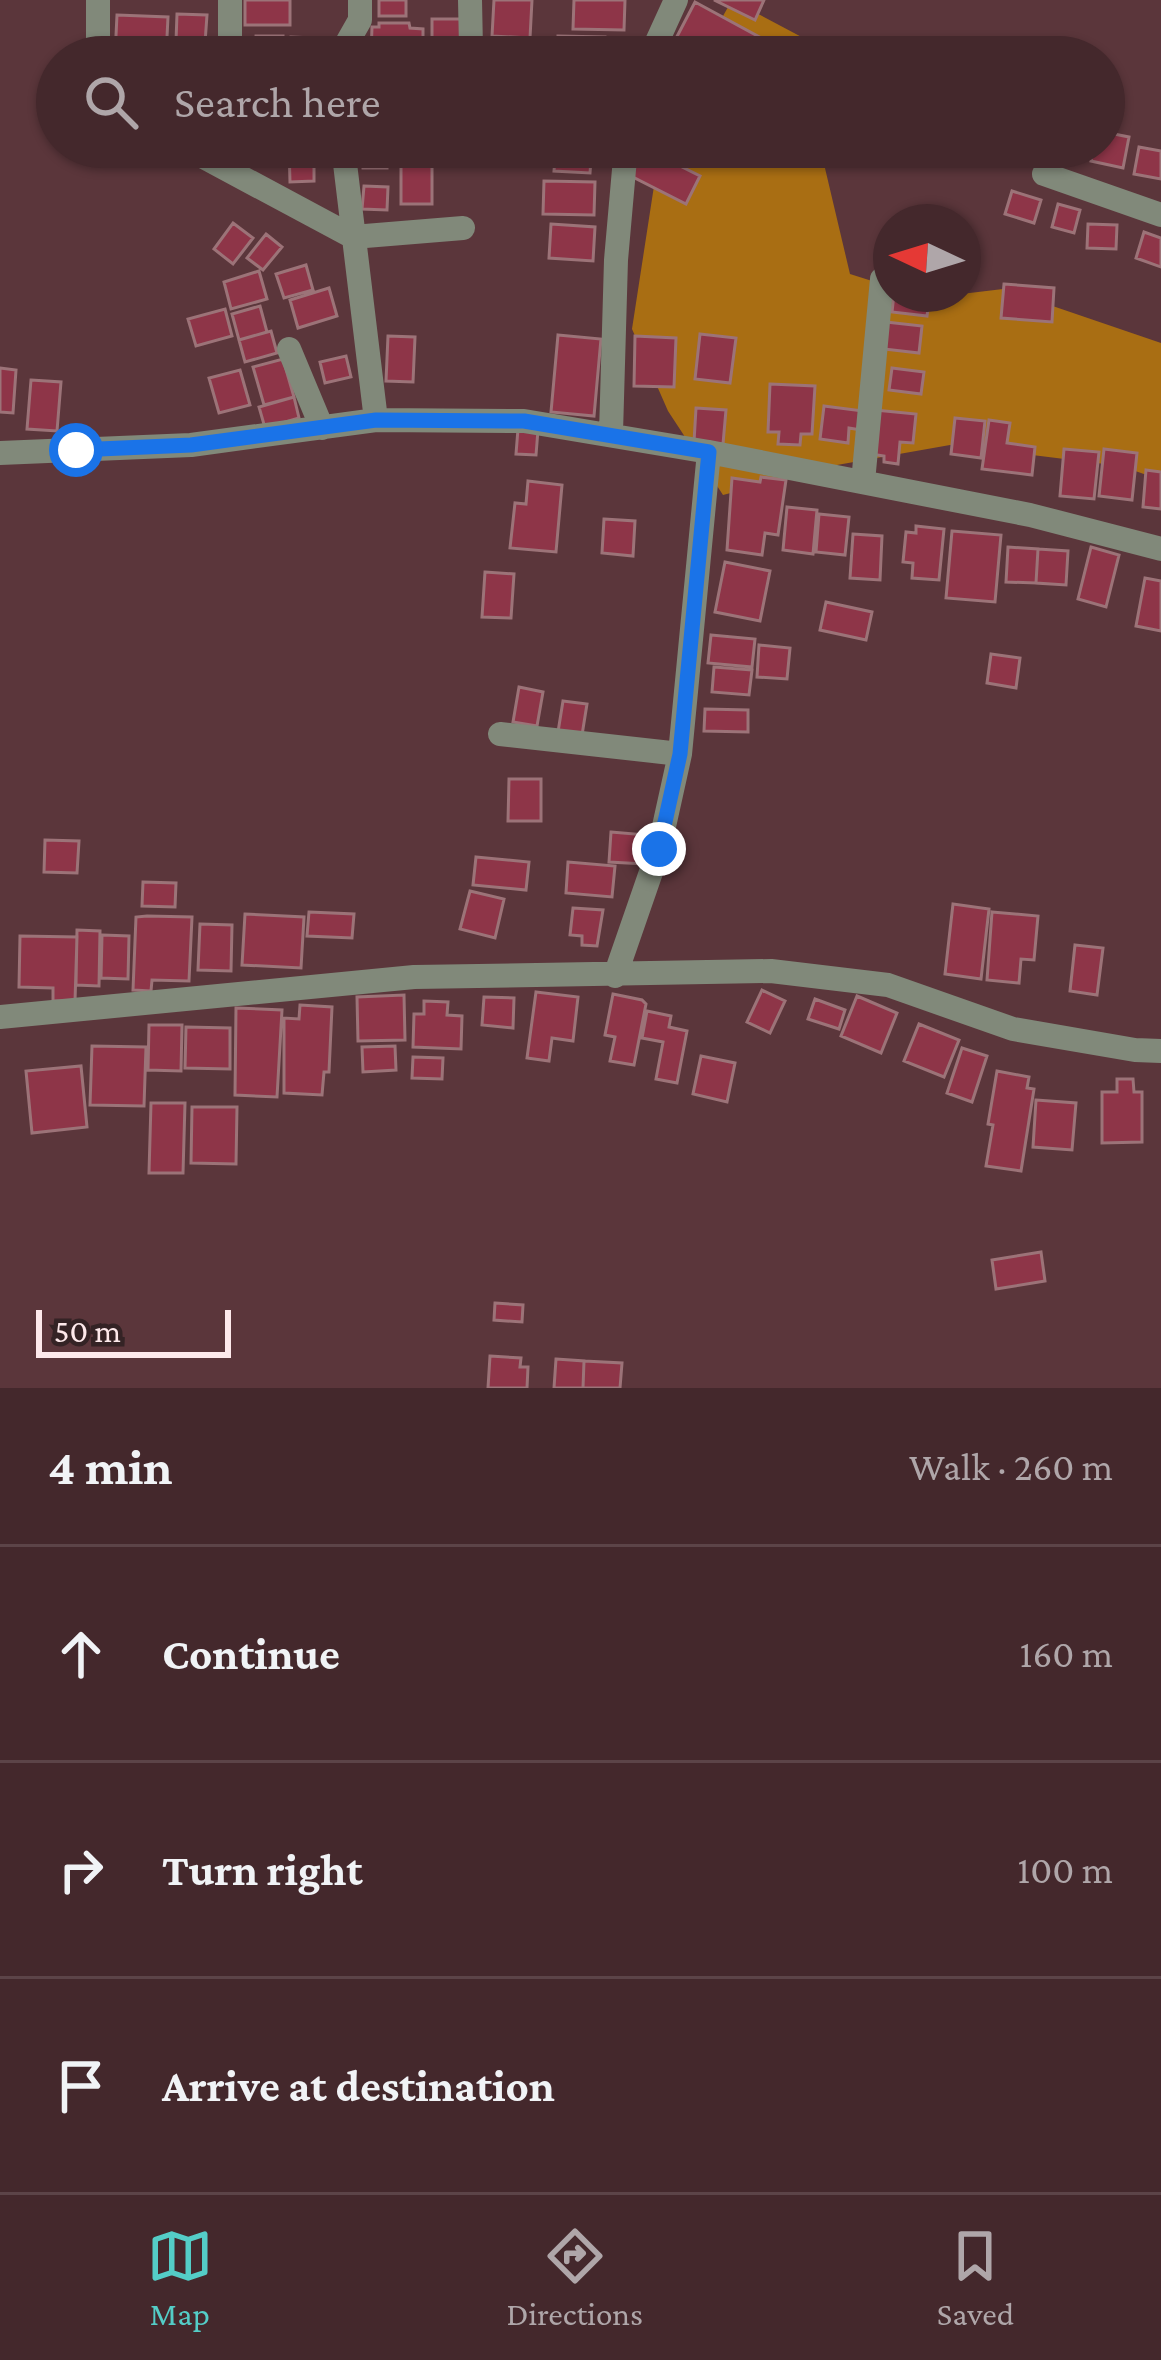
<!DOCTYPE html>
<meta charset="utf-8">
<style>
body{margin:0;font-family:"Crimson Pro",serif;background:#4e3438;color:#f1f3f6}
.compass{position:absolute;left:873px;top:204px;width:108px;height:108px;border-radius:50%;background:#44282c;box-shadow:0 3px 9px #0004;rotate:274deg}
.scale{position:absolute;left:36px;bottom:30px;width:195px;box-sizing:border-box;padding-left:12px;border:6px solid #fde9eb;border-top:0;font-size:33px;line-height:42px;white-space:nowrap;color:#fde9eb;-webkit-text-stroke:9px #342325;paint-order:stroke}
.stop{position:absolute;width:36px;height:36px;margin:-27px;border:9px solid #1a73e8;border-radius:50%;background:#fff}
.stop.end{background:#1a73e8;border-color:#fff;box-shadow:0 3px 12px #0008}
.list{margin:0;padding:0;list-style:none}
h2{display:flex;justify-content:space-between;align-items:center;height:156px;margin:0;padding:0 48px;font-size:51px}
h2 small{font-size:39px;font-weight:400;color:#afa6a9}
.list li{display:grid;grid-template-columns:78px 1fr auto;gap:36px;align-items:center;box-sizing:border-box;height:216px;padding:0 48px;border-top:3px solid #5c4448}
.list b{display:block;font-size:45px;white-space:nowrap}
.list em{font-size:39px;font-style:normal;color:#afa6a9}
.icon{flex:none;width:66px;height:66px;fill:none;stroke:currentColor;stroke-width:2;stroke-linecap:round;stroke-linejoin:round}
.map{position:relative;flex:none;width:1161px;height:1388px;overflow:hidden}
.search{position:absolute;background:#44282c;box-shadow:0 3px 9px #0004;left:36px;right:36px;top:36px;height:132px;display:flex;align-items:center;gap:30px;box-sizing:border-box;padding:0 42px;border-radius:66px;color:#afa6a9;font-size:45px}
.sheet{height:804px;background:#44282c}
nav{display:flex;justify-content:space-around;align-items:center;box-sizing:border-box;height:168px;border-top:3px solid #5c4448;background:#44282c;font-size:33px;color:#afa6a9}
nav a{display:grid;justify-items:center;gap:6px}
nav .on{color:#54cdc7}
.map>svg:first-child{display:block}
.forest{fill:#a96e13}
.building{fill:#8e3548;stroke:#9c7378;stroke-width:3}
.lines{fill:none;stroke-linecap:round;stroke-linejoin:round}
.minor{stroke:#81897a;stroke-width:24}
.route{stroke:#1a73e8;stroke-width:15}
</style>
<div class="map">
<svg width="1161" height="1388" viewBox="0 0 1161 1388">
<rect width="100%" height="100%" fill="#5b363b"/>
<path class="forest" d="M732 0 811 42 812 57H700Z
M660 147H820L850 274 891 287V294L928 298 1003 289 1161 343V480L1121 466 950 445 837 465 723 495 668 411 632 329Z"/>
<path class="building" d="M245 0H290V25H245Z
M379 0H406V16H379Z
M494 0H532L530 38 492 36Z
M574 0H625L624 30 573 29Z
M714 0H764L755 20Z
M695 2 763 39 754 57H687L671 48Z
M177 14 207 15 205 43 176 41Z
M117 15 168 17 166 57 115 56Z
M432 19H461V53L432 52Z
M379 23H409L410 28 423 29V57L371 56 372 27H379Z
M256 36H283V57H255Z
M558 36 605 37V57H558Z
M291 37 314 38V57H291Z
M1104 132 1129 137 1123 168 1091 161 1094 147H1104Z
M289 147H314V181L290 182Z
M362 147H387V168H363Z
M401 147H432V204H401Z
M556 147H592L590 173 554 171Z
M642 147 700 176 686 204 629 175Z
M1139 147 1161 151V179L1134 174Z
M544 181 595 182 594 215 543 214Z
M364 186 388 187 387 210 362 209Z
M1012 191 1041 200 1034 223 1005 214Z
M1058 204 1080 210 1074 233 1052 227Z
M233 223 253 238 233 264 214 249Z
M551 224 595 227 593 261 549 258Z
M1088 224 1117 225 1116 249 1087 248Z
M1144 232 1161 238V267L1136 258Z
M266 234 282 247 263 270 247 258Z
M306 265 313 290 284 298 276 274Z
M259 271 267 299 231 309 224 282Z
M1004 284 1054 288 1052 322 1001 318Z
M329 288 337 316 298 328 290 300Z
M894 294H930L927 316 892 312Z
M260 306 267 332 239 340 232 314Z
M225 309 232 336 196 346 188 319Z
M886 322 922 326 919 353 884 349Z
M271 331 277 353 245 362 239 340Z
M700 334 736 338 730 383 695 379Z
M558 335 601 339 594 416 551 412Z
M388 336 415 337 413 382 386 381Z
M635 336 676 338 674 387 634 386Z
M346 356 351 377 325 383 320 362Z
M283 359 294 397 264 405 253 367Z
M0 368 16 370 13 413 0 412Z
M892 368 924 372 921 394 889 390Z
M240 370 250 405 219 413 209 378Z
M31 380 61 382 57 431 27 429Z
M770 384 815 386 812 434H801L800 445 778 444 779 432H768Z
M294 397 299 418 265 428 259 407Z
M824 406 863 411 861 430 849 428 848 443 820 439Z
M696 408 726 410 723 444 694 442Z
M875 410 916 414 913 443 900 442 898 464 884 462V456L871 454Z
M955 418 985 421 981 458 951 454Z
M989 420 1010 423 1007 443 1035 447 1032 475 982 469Z
M518 429 538 430 536 455 516 454Z
M1064 449 1099 452 1094 499 1060 496Z
M1104 449 1137 453 1132 500 1099 496Z
M1146 470 1161 472V509L1143 507Z
M761 477 786 480 778 535 765 533 762 555 727 550 732 478 760 482Z
M528 481 562 485 556 552 510 548 515 503 526 504Z
M787 507 817 510 813 554 783 550Z
M819 514 849 517 845 555 816 552Z
M604 519 635 521 633 556 602 553Z
M916 526 944 529 939 580 912 578 913 563 903 562 906 532 916 533Z
M952 531 1001 535 995 602 946 598Z
M853 534 882 536 880 580 850 578Z
M1008 547 1038 549 1036 583 1006 582Z
M1091 547 1119 555 1106 607 1078 599Z
M1038 549 1068 551 1066 585 1036 583Z
M725 562 770 571 760 621 715 612Z
M485 572 514 574 511 618 482 617Z
M1145 578 1161 581V631L1136 626Z
M826 602 872 612 866 640 820 630Z
M711 635 755 639 752 667 708 663Z
M759 645 790 648 787 679 757 677Z
M991 654 1020 658 1016 688 987 683Z
M714 667 752 670 749 695 712 692Z
M519 687 543 692 537 726 513 722Z
M563 701 587 704 582 735 558 732Z
M705 709 748 710V732L704 731Z
M509 779H541V821H508Z
M611 832 647 835 645 864 609 862Z
M45 840 79 841 77 873 44 872Z
M476 857 529 862 526 890 473 885Z
M568 862 615 866 612 897 566 893Z
M143 882 176 883 175 907 142 906Z
M470 891 504 899 495 938 460 929Z
M953 904 989 909 981 979 945 974Z
M573 908 603 910 597 946 582 945V936L570 935Z
M309 912 354 914 352 938 307 936Z
M992 912 1038 916 1034 960 1021 959 1019 983 987 980Z
M245 914 304 917 301 968 242 965Z
M147 916 192 917 189 981 152 980 151 991 133 990 136 917Z
M200 924 232 925 231 971 198 970Z
M77 930 100 931 99 986 76 985Z
M102 935 129 936 128 979 101 978Z
M20 936 77 937 75 1001H53V988L19 987Z
M1075 945 1103 948 1097 995 1070 991Z
M762 990 785 1001 770 1033 747 1022Z
M536 992 578 997 573 1041 552 1038 549 1061 527 1058Z
M613 994 642 1000 646 1004 634 1065 610 1061 615 1037 605 1035Z
M404 995 405 1040 358 1041 357 997Z
M857 996 897 1013 881 1053 841 1036Z
M484 997 514 998 513 1028 482 1025Z
M815 999 845 1010 839 1029 808 1019Z
M424 1001 448 1002 447 1015 462 1016 461 1049 413 1047 414 1014H424Z
M300 1005 332 1007 329 1072H324L322 1095 284 1093V1018L299 1019Z
M236 1008 282 1010 277 1097 235 1095Z
M647 1011 671 1016 669 1027 687 1031 677 1083 656 1079 663 1042 642 1038Z
M919 1024 959 1040 944 1077 904 1061Z
M149 1025H182L181 1071 148 1070Z
M186 1027 230 1028V1069L185 1068Z
M92 1046 146 1047 144 1106 90 1105Z
M395 1046 396 1070 363 1072 362 1047Z
M962 1048 987 1056 972 1102 947 1093Z
M701 1056 735 1063 727 1102 693 1094Z
M413 1057 443 1058 442 1079 412 1078Z
M81 1066 87 1127 32 1133 26 1071Z
M997 1071 1029 1077 1027 1088 1034 1089 1021 1171 986 1166 993 1125 988 1124Z
M1117 1079H1133L1134 1092H1142V1142L1102 1143V1092H1117Z
M1036 1100 1076 1103 1072 1150 1033 1147Z
M151 1103H185L183 1173H149Z
M192 1107H237L236 1164 191 1163Z
M1041 1252 1045 1281 996 1289 992 1260Z
M495 1303 523 1305 522 1322 494 1320Z
M490 1356 521 1358 520 1367H528L527 1388H488Z
M556 1359 584 1361 583 1388H554Z
M584 1361 622 1363 620 1388H583Z"/>
<g class="lines">
<path class="minor" d="M98 0V57
M230 0V57
M470 0 471 48
M339 57 360 20V0
M650 57 676 0
M185 147 353 237 463 228
M343 147 376 420
M1044 174 1161 215
M289 349 322 428
M611 433 616 260 626 147
M0 453 191 445 376 420 524 421 709 452 1030 515 1161 549
M863 482 882 279
M500 734 680 754
M615 976 659 849 680 754 709 452
M0 1017 414 977 771 971 888 985 1013 1029 1135 1050 1161 1051"/>
</g>
<g class="lines">
<path class="route" d="M76 450 191 445 376 420 524 421 709 452 680 754 659 849"/>
</g>
</svg>
<svg class="compass" viewBox="-18 -18 36 36"><path d="M0-13l5 13h-10z" fill="#e53935"/><path d="M0 13l5-13h-10z" fill="#afa6a9"/></svg>
<div class="scale">50 m</div>
<div class="stop" style="left:76px;top:450px"></div>
<div class="stop end" style="left:659px;top:849px"></div>
<div class="search"><svg class="icon" aria-label="search" viewBox="0 0 24 24"><circle cx="10" cy="10" r="6"/><path d="M15 15l6 6"/></svg>Search here</div>
</div>
<section class="sheet">
<h2>4 min<small>Walk · 260 m</small></h2>
<ul class="list">
<li><svg class="icon" aria-label="ahead" viewBox="0 0 24 24"><path d="M12 20V5M6 11l6-6 6 6"/></svg><div><b>Continue</b></div><em>160 m</em></li>
<li><svg class="icon" aria-label="right" viewBox="0 0 24 24"><path d="M7 20v-9h11M14 6l5 5-5 5"/></svg><div><b>Turn right</b></div><em>100 m</em></li>
<li><svg class="icon" aria-label="arrive" viewBox="0 0 24 24"><path d="M6 21V4h12l-3 4 3 4H6"/></svg><div><b>Arrive at destination</b></div></li>
</ul>
</section>
<nav>
<a class="on"><svg class="icon" aria-label="map" viewBox="0 0 24 24"><path d="M3 6l6-2 6 2 6-2v14l-6 2-6-2-6 2zM9 4v14M15 6v14"/></svg>Map</a>
<a><svg class="icon" aria-label="directions" viewBox="0 0 24 24"><path d="M12 3l9 9-9 9-9-9zM9 14v-3h6M13 9l2 2-2 2"/></svg>Directions</a>
<a><svg class="icon" aria-label="saved" viewBox="0 0 24 24"><path d="M7 4h10v16l-5-4-5 4z"/></svg>Saved</a>
</nav>
